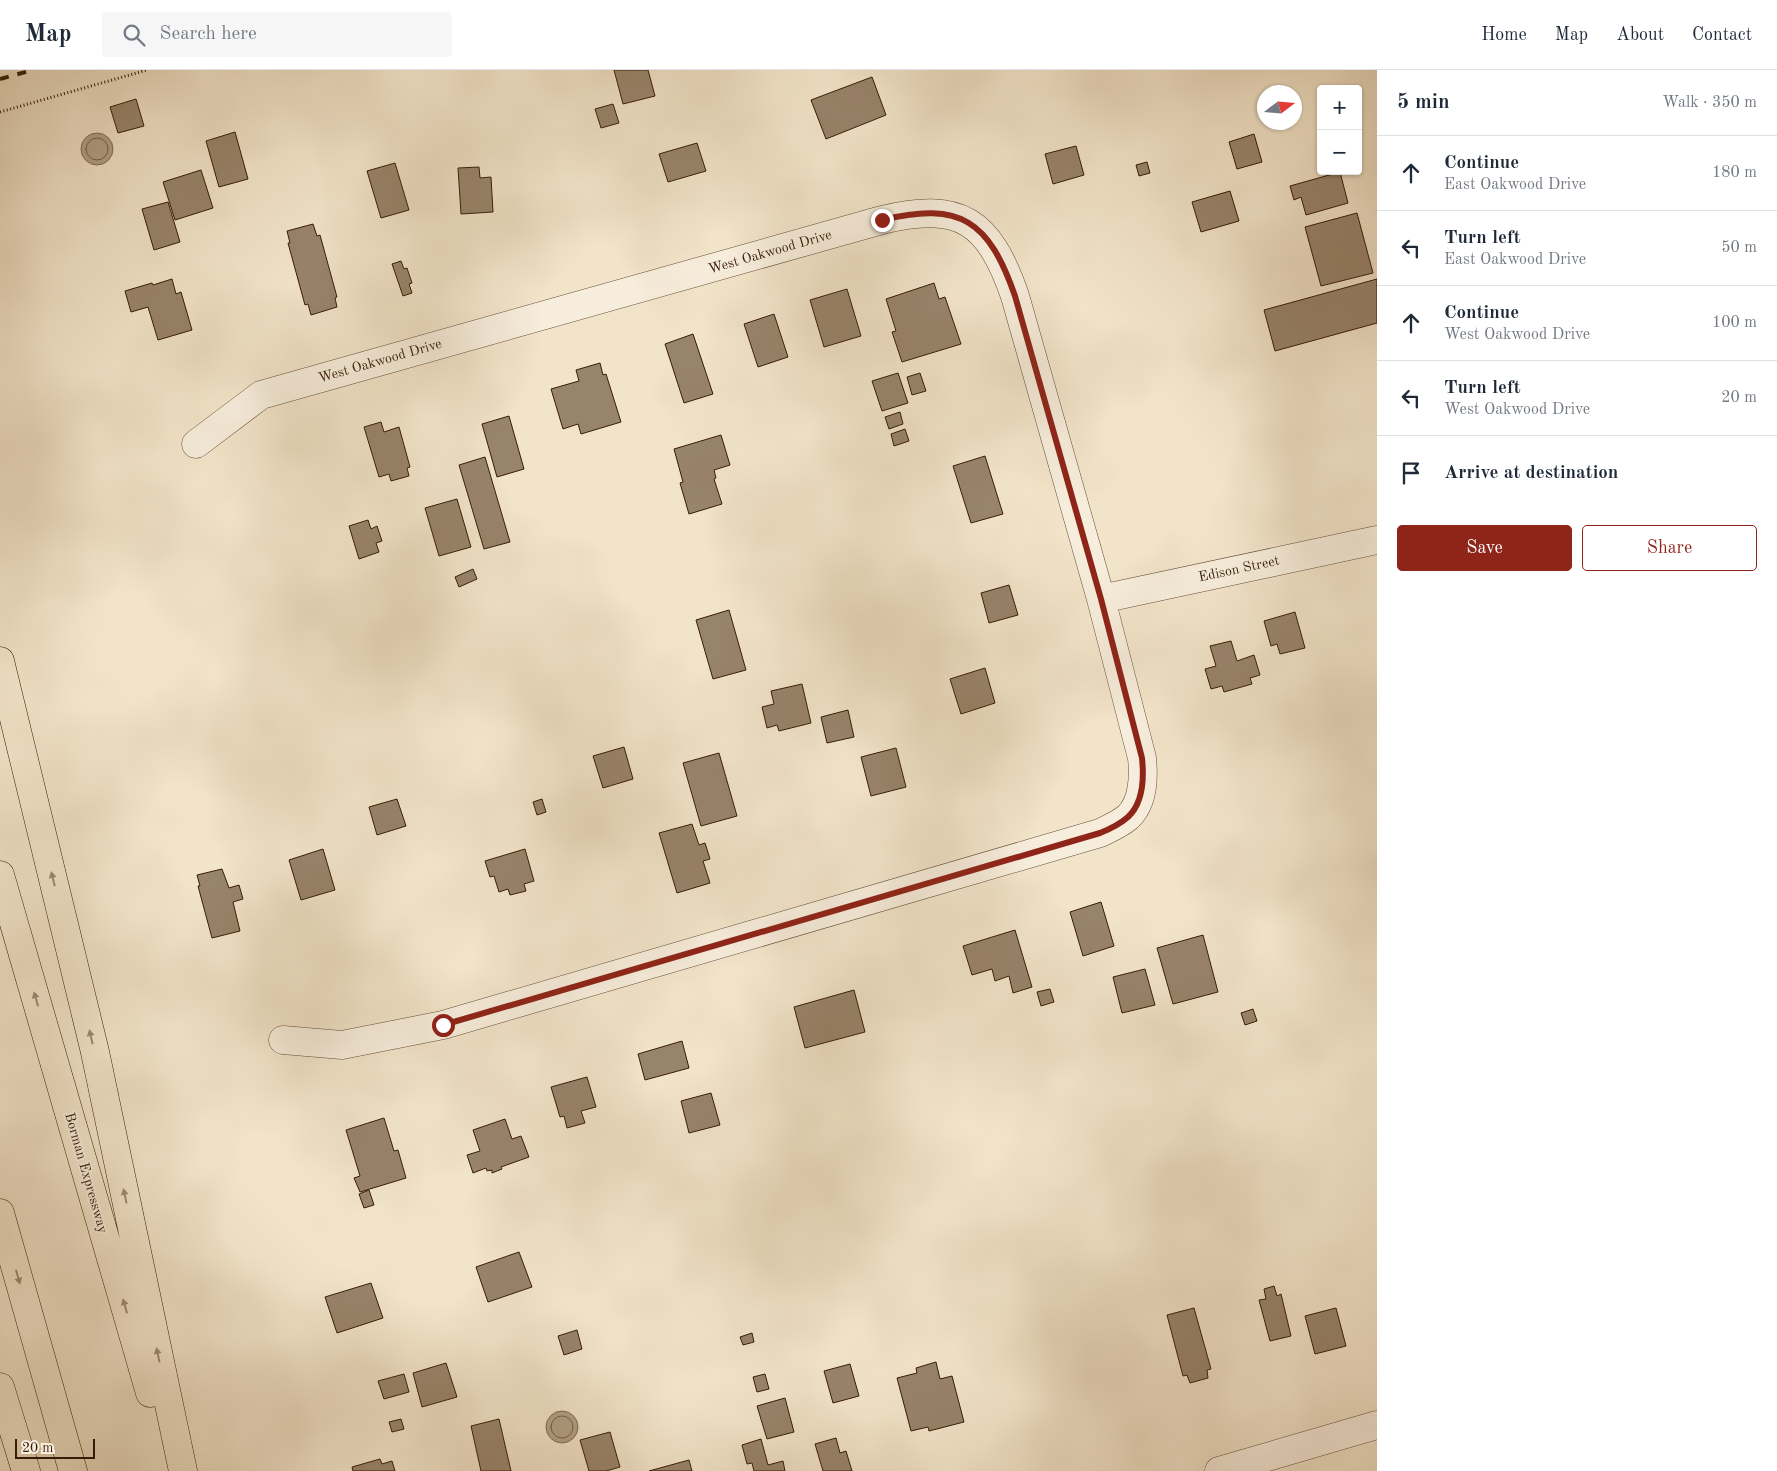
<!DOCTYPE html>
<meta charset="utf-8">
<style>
body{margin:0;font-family:"Old Standard TT",serif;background:#f6f6f7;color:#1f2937}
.controls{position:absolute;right:15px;top:15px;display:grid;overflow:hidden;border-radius:5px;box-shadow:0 1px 4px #0004}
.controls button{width:45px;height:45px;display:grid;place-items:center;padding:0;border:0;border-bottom:1px solid #e0e1e3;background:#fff;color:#1f2937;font:25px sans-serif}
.compass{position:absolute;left:1257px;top:15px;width:45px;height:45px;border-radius:50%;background:#fff;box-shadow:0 1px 4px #0004;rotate:74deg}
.scale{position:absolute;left:15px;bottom:12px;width:80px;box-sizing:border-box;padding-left:5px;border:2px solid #361c05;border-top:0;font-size:14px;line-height:18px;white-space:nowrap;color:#361c05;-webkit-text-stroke:4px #f7eddc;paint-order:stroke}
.stop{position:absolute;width:15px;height:15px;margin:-11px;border:4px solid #8f2418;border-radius:50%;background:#fff}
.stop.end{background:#8f2418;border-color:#fff;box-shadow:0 1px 5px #0008}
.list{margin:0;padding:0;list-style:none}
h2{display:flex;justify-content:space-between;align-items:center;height:65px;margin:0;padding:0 20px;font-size:21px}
h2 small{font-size:16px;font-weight:400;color:#747a83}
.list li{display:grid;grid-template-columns:32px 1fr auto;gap:15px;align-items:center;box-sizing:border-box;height:75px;padding:0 20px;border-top:1px solid #e0e1e3}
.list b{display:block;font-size:19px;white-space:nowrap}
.list p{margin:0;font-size:16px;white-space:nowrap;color:#747a83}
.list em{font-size:16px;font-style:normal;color:#747a83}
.actions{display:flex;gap:10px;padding:15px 20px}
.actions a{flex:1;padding:11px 0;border:1px solid #8f2418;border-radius:5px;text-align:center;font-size:18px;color:#8f2418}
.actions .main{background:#8f2418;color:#fff}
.icon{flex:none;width:28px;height:28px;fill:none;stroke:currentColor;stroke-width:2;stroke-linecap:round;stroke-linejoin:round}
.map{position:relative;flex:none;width:1377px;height:1401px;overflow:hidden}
header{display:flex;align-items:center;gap:30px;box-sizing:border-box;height:70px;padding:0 25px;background:#fff;border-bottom:1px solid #e0e1e3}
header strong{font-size:24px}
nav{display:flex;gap:28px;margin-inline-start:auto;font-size:18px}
.search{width:350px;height:45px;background:#f6f6f7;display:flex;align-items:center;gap:12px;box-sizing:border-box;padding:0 18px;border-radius:5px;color:#747a83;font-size:19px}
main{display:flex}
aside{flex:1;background:#fff}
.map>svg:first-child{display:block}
.water{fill:#b2a086;stroke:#806b52}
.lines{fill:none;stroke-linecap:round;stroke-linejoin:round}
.shore{stroke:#745e46;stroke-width:1}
.building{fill:#98846b;stroke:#361c05}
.street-casing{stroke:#654e36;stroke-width:29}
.highway-casing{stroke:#361c05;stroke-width:29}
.path{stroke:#361c05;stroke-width:3;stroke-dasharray:1 2.5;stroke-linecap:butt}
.street{stroke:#f7eddc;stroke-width:28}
.highway{stroke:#f2e4c9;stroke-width:28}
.rail{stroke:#361c05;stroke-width:4;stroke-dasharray:9 9;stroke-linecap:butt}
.oneway{fill:#9d8a71}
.route{stroke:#8f2418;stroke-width:6}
.labels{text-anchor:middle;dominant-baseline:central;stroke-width:4;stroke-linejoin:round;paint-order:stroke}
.street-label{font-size:14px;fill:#361c05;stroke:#f7eddc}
</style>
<header>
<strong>Map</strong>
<div class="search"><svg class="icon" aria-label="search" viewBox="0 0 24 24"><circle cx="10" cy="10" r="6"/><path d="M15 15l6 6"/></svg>Search here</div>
<nav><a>Home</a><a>Map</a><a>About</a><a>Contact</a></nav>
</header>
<main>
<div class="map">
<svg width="1377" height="1401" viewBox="0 0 1377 1401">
<rect width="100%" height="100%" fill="#f2e4c9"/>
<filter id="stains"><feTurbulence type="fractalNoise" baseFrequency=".004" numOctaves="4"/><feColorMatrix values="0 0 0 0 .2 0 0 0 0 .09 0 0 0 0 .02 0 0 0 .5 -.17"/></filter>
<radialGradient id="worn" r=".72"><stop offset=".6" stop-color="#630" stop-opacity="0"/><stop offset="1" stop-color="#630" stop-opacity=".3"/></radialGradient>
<path class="water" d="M81 79a16 16 0 1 1 32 0a16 16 0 1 1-32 0Z
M546 1357a16 16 0 1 1 32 0a16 16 0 1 1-32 0Z"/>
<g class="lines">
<path class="shore" d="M86 79a11 11 0 1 1 22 0a11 11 0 1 1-22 0Z
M551 1357a11 11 0 1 1 22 0a11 11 0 1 1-22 0Z"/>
</g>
<path class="building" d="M614 0H648L655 26 623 34Z
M872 7 886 45 826 69 811 30Z
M136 29 144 56 118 63 110 37Z
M613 34 619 53 601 58 595 39Z
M235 62 248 109 219 117 206 71Z
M1254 64 1262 92 1237 99 1229 72Z
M697 73 706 101 668 112 659 84Z
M1076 76 1084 105 1053 114 1045 84Z
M1147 92 1150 103 1139 106 1136 95Z
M395 93 409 140 381 148 367 101Z
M479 97 480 108 491 107 493 142 461 144 458 98Z
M201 100 213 138 175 150 163 112Z
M1340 102 1348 133 1306 145 1301 127 1294 130 1290 116Z
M1230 121 1239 151 1201 162 1192 132Z
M168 132 180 172 154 180 142 139Z
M1357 143 1373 203 1321 216 1305 157Z
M313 154 317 166 320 165 337 227 335 228 337 237 311 245 308 234 305 235 288 173H290L287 161Z
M401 191 404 199 407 198 412 213 409 214 412 223 403 226 392 194Z
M172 209 176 224 181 222 192 260 158 270 148 237 131 242 125 221 152 213 153 215Z
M1377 209V253L1275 281 1264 240Z
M934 213 939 229 945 227 961 274 902 292 892 262 896 261 886 229Z
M847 219 861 266 824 277 810 230Z
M774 244 788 287 758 297 744 254Z
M693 264 713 324 684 333 665 274Z
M600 293 603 305 606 304 621 352 581 364 578 354 563 359 551 319 579 311 576 300Z
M898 303 908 333 882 341 872 311Z
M920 303 926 321 912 325 907 307Z
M900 342 903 354 889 359 885 347Z
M509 346 524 399 497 407 482 354Z
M381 352 384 362 399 357 410 397 407 398 409 406 391 411 389 404 379 407 364 357Z
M905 359 909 371 894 376 891 364Z
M721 365 730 395 714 400 716 408 714 409 722 434 689 444 680 413 683 412 674 379Z
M985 386 1003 444 971 453 953 396Z
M485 387 510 472 484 479 459 395Z
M457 429 471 477 439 486 425 438Z
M368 450 371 459 377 456 382 471 376 473 379 482 359 489 349 456Z
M473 499 477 509 459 517 455 507Z
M1009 515 1018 545 989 553 981 523Z
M729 540 746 600 713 609 696 550Z
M1295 542 1305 578 1280 584 1277 574 1271 576 1264 551Z
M1231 571 1237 591 1254 585 1260 605 1250 608 1252 614 1224 622 1222 616 1211 619 1205 599 1216 596 1210 576Z
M985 598 995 633 961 644 950 609Z
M802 614 811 653 779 661 777 655 767 658 762 637 774 634 771 621Z
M848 640 854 667 827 673 821 647Z
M624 677 633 709 603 718 593 686Z
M896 678 906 717 871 726 861 687Z
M719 683 737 746 701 756 683 693Z
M397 729 406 756 377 765 369 737Z
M542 729 546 742 537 745 533 732Z
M692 754 699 775 705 773 710 789 703 791 710 813 677 823 659 763Z
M323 779 335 820 301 830 289 790Z
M525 779 534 811 524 814 526 821 510 825 508 819 499 822 494 806 490 807 485 791Z
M222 799 229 818 239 815 243 829 233 832 240 861 212 868 198 816H200L197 805Z
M1101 832 1114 876 1083 886 1070 842Z
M1015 860 1032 917 1013 923 1009 906 995 911 992 899 972 905 963 876Z
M1203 865 1218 922 1173 934 1157 878Z
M1145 899 1155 935 1122 943 1113 907Z
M1050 919 1054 932 1041 936 1037 922Z
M854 920 865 962 805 978 794 937Z
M1253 939 1257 951 1245 955 1241 943Z
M682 971 689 998 645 1010 638 984Z
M587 1007 596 1037 581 1041 585 1053 567 1058 564 1046 560 1047 551 1017Z
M711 1023 720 1055 689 1063 681 1031Z
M384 1048 394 1081 398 1080 406 1108 360 1122 354 1108 360 1106 346 1060Z
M505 1049 512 1069 521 1066 529 1087 501 1097 502 1099 492 1103V1100L487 1101 486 1098 473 1103 467 1085 480 1081 473 1060Z
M369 1120 374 1135 364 1138 359 1124Z
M519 1182 532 1217 488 1232 476 1197Z
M371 1213 383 1248 337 1263 325 1227Z
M1274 1216 1277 1226 1281 1224 1291 1266 1270 1271 1259 1230 1266 1229 1264 1219Z
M1194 1238 1211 1299 1207 1300 1208 1308 1190 1313 1187 1305 1183 1306 1167 1245Z
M1336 1238 1346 1276 1315 1284 1305 1246Z
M577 1260 582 1279 564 1285 558 1266Z
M752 1263 754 1272 743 1275 740 1267Z
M936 1292 940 1309 952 1306 964 1352 929 1361 928 1357 911 1361 897 1308 917 1303 916 1298Z
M446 1293 457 1327 422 1337 413 1303Z
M850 1294 859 1326 833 1333 824 1301Z
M404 1304 409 1322 384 1329 378 1311Z
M765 1304 769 1319 757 1322 753 1307Z
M785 1328 794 1362 767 1369 757 1336Z
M401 1349 404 1359 392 1362 389 1352Z
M499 1349 511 1401H481L471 1356Z
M610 1362 620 1397 606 1401H589L580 1370Z
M836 1368 840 1383 846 1381 852 1401H823L815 1374Z
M761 1369 768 1395 783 1391 785 1401H754L752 1393 747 1394 742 1375Z
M380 1389 382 1394 392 1391 395 1401H353L352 1397Z
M689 1390 692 1401H649Z"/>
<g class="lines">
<defs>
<path id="street" d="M196 374 261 325 882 150C961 131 989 151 1015 226L1101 529 1142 688C1144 707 1143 733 1128 747 1120 754 1110 758 1100 763L443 955 342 975 283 970
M1101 529 1377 470
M1219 1401 1377 1355"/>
<path id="highway" d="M0 591 95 982 183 1401
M0 805 150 1323
M0 1143 73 1401
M0 1317 26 1401"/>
</defs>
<use href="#street" class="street-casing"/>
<use href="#highway" class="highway-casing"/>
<path class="path" d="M0 42 147 0"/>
<use href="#street" class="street"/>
<use href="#highway" class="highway"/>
<path class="rail" d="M0 9 33 0"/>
</g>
<defs><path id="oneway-solid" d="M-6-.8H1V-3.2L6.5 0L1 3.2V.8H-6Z" transform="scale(1.25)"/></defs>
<g class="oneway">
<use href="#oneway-solid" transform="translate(53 809) rotate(-104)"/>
<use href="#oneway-solid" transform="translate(36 929) rotate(-106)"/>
<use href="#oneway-solid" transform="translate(91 967) rotate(-103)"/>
<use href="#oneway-solid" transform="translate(125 1126) rotate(-102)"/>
<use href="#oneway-solid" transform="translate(18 1207) rotate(74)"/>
<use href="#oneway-solid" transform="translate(125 1236) rotate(-106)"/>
<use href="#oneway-solid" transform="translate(158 1285) rotate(-102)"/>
</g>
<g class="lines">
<path class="route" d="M443 955 1100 763C1110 759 1120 754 1128 747 1143 733 1144 707 1142 688L1101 529 1015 226C989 151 961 131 882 150"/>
</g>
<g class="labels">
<g class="street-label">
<text transform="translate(770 182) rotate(-16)">West Oakwood Drive</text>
<text transform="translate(380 291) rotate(-16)">West Oakwood Drive</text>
<text transform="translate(1239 499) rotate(-12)">Edison Street</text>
<text transform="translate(86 1103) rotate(74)">Borman Expressway</text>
</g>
</g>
<rect width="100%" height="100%" filter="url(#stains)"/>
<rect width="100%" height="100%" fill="url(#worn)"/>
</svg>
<div class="controls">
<button>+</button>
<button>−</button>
</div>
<svg class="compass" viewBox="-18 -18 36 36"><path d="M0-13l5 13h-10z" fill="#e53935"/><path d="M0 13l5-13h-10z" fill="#747a83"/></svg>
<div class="scale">20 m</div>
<div class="stop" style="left:443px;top:955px"></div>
<div class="stop end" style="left:882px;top:150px"></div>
</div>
<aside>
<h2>5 min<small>Walk · 350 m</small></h2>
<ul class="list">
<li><svg class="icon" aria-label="ahead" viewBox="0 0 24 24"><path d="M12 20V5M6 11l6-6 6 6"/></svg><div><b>Continue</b><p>East Oakwood Drive</p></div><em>180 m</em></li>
<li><svg class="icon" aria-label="left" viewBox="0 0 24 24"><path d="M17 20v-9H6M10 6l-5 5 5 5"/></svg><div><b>Turn left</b><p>East Oakwood Drive</p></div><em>50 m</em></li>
<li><svg class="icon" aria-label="ahead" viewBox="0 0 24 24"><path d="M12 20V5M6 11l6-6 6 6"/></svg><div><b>Continue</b><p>West Oakwood Drive</p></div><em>100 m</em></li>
<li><svg class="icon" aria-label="left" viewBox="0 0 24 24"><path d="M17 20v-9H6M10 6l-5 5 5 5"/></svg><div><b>Turn left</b><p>West Oakwood Drive</p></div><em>20 m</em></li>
<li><svg class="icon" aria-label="arrive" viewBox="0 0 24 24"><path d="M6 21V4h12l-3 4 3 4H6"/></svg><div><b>Arrive at destination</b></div></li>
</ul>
<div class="actions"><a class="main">Save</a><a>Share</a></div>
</aside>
</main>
